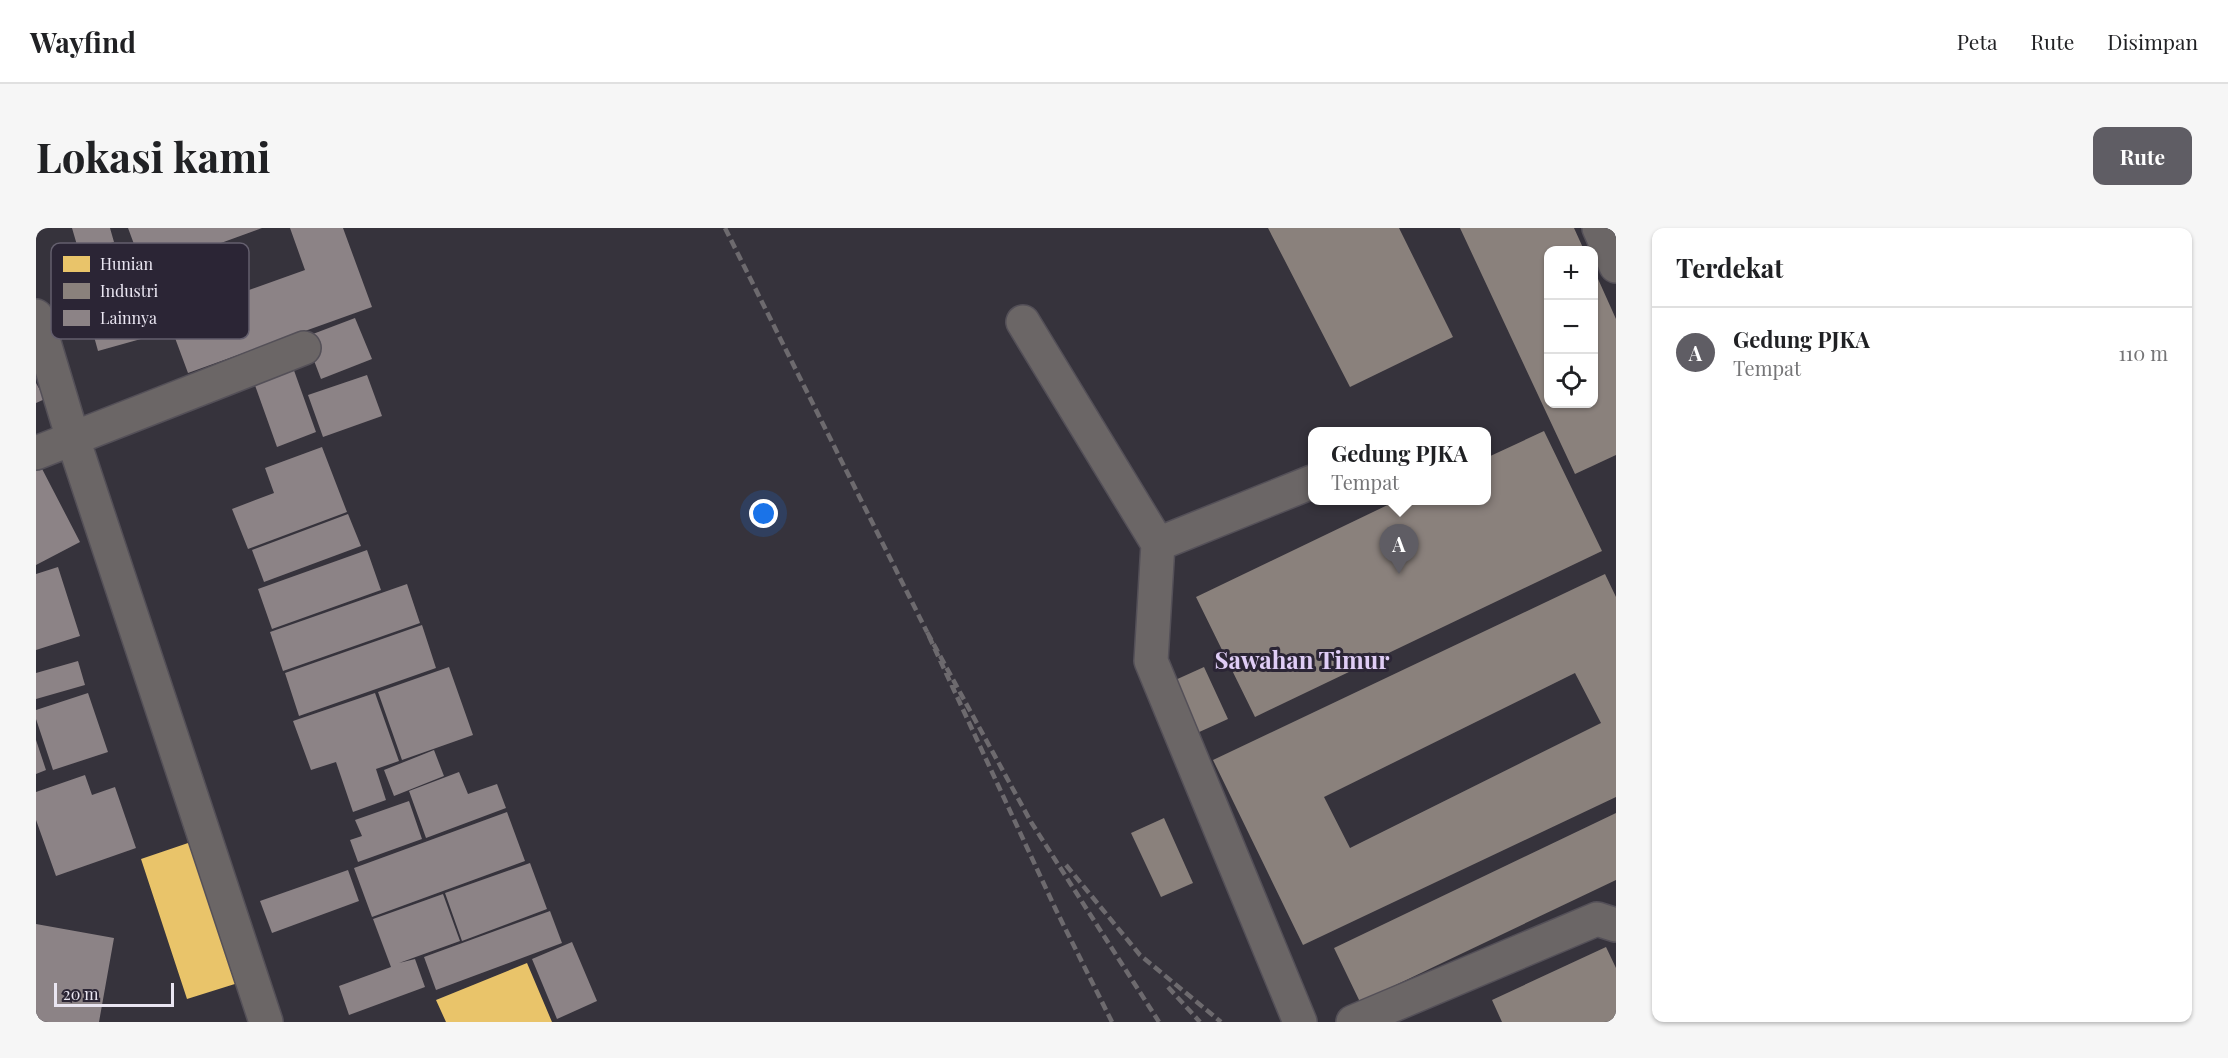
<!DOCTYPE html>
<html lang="id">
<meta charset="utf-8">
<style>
body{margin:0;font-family:"Playfair Display",serif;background:#f6f6f6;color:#202124}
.controls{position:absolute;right:18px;top:18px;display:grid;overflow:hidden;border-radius:12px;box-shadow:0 2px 4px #0004}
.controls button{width:54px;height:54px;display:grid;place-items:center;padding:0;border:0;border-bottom:2px solid #e0e0e0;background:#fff;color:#202124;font:30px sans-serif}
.scale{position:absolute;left:18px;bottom:15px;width:120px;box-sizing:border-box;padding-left:6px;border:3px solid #eae6f2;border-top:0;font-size:16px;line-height:21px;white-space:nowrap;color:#eae6f2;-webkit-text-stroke:4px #2b2535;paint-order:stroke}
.you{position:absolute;left:728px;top:286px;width:21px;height:21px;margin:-15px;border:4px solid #fff;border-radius:50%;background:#1a73e8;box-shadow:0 0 0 9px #1a73e833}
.badge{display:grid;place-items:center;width:39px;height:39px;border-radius:50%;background:#5f5d64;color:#fff;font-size:20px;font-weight:700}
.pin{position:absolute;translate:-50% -50px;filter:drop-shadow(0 2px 3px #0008)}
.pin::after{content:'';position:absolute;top:32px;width:21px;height:18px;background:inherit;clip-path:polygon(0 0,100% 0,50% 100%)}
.popup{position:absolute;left:1272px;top:199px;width:183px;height:78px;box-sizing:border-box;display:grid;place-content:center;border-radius:12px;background:#fff;filter:drop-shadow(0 2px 4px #0005);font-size:20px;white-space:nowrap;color:#757577}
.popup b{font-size:22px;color:#202124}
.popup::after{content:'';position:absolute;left:50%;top:100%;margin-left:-12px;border:12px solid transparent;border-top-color:#fff}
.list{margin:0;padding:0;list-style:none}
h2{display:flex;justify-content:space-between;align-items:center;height:78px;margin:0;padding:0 24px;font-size:26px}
h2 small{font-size:20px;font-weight:400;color:#757577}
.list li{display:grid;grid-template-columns:39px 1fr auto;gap:18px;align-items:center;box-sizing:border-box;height:90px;padding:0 24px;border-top:2px solid #e0e0e0}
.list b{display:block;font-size:22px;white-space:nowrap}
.list p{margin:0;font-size:20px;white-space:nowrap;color:#757577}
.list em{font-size:20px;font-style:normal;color:#757577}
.icon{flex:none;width:33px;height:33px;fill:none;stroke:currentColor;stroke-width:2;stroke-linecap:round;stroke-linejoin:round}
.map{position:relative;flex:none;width:1580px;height:794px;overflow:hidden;border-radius:12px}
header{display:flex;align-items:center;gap:36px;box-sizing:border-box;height:84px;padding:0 30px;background:#fff;border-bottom:2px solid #e0e0e0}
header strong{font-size:28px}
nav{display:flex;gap:33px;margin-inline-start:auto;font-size:21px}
.intro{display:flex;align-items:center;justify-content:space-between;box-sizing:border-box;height:144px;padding:0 36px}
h1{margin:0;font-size:42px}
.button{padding:15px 27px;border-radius:12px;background:#5f5d64;color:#fff;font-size:21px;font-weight:700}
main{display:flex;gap:36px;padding:0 36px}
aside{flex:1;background:#fff;border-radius:12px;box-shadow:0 2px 4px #0004}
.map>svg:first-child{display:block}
.homes{fill:#e9c46a}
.industry{fill:#8a817c;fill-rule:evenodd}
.building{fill:#8c8386}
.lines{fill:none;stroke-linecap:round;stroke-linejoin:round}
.minor-casing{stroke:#545058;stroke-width:36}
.minor{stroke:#6b6666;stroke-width:33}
.rail{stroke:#6d6a6e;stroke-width:4.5;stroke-dasharray:9 4.5;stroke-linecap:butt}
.labels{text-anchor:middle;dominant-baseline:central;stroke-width:6;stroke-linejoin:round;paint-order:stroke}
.quarter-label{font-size:24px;font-weight:bold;fill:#e0cdf6;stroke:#2b2535}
.key{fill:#2b2535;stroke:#645f6e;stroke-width:1.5}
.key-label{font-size:16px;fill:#eae6f2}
</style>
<header>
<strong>Wayfind</strong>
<nav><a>Peta</a><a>Rute</a><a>Disimpan</a></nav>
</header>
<div class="intro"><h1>Lokasi kami</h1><a class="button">Rute</a></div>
<main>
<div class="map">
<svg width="1580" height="794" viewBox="0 0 1580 794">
<rect width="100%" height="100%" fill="#36333c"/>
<path class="homes" d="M155 614 202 755 151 771 105 631Z
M491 735 516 794H410L400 772Z"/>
<path class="industry" d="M1232 0H1363L1417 109 1314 159Z
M1424 0H1538L1548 22H1512V176H1558V42L1580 91V227L1539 246Z
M1508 203 1566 323 1219 489 1160 369 1362 272H1450V230Z
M1569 346 1580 369V569L1267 717 1177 532ZM1539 445 1565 495 1314 620 1288 569Z
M1168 439 1192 491 1150 510 1126 458Z
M1580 585V652L1324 774 1298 720Z
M1128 590 1157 655 1125 669 1095 605Z
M1570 719 1580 740V794H1466L1456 772Z"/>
<path class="building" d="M36 0H74L78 14 43 24Z
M92 0H226L108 43Z
M254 0H307L336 79 152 145 132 91 269 42Z
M104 80 112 109 62 123 54 94Z
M319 90 336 131 285 151 269 109Z
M255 134 280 204 241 219 216 149Z
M331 147 346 188 287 209 272 167Z
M0 155 9 171 0 175Z
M286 219 311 284 212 321 196 281 238 265 229 240Z
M3 235 44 314 0 337V236Z
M312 286 325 318 228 354 216 322Z
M331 322 345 362 236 401 222 361Z
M22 339 44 408 0 422V346Z
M371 356 384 395 247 443 234 404Z
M386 397 400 440 263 488 249 445Z
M42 433 49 457 0 471V445Z
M413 439 437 507 366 532 342 464Z
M52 465 72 524 17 542 0 491V482Z
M339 465 363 533 340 541 350 572 317 584 300 534 275 542 257 493Z
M0 512 10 542 0 546Z
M398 522 408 548 358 568 348 542Z
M423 544 432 566 461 556 470 580 390 610 373 563Z
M49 547 56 567 79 559 100 620 20 648 0 592V564Z
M373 573 386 611 322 634 314 612 326 608 319 592Z
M471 584 489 633 336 689 318 640Z
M494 635 511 681 426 713 409 665Z
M312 642 323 673 236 705 224 673Z
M407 666 424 713 363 735 379 731 389 759 313 787 303 758 355 739 337 691Z
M514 683 526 715 400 762 388 729Z
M0 696 78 710 63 794H0Z
M536 714 561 773 521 791 496 731Z"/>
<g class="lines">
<defs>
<path id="minor" d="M1563 0 1580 38
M0 88 37 211 230 794
M987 94 1122 316 1115 433 1264 794
M0 225 268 120
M1122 316 1276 254
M1317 794 1561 691 1580 697"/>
</defs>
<use href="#minor" class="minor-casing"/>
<use href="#minor" class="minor"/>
<path class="rail" d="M689 0 891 404
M1030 637 1104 727 1185 794
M1132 759 1164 794
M1076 794 1020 682 891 404 995 594 1123 794"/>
</g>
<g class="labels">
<g class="quarter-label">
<text x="1266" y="431">Sawahan Timur</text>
</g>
</g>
<rect x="15" y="15" width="198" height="96" rx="9" class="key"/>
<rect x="27" y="28" width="27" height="16" fill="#e9c46a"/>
<rect x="27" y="55" width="27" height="16" fill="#8a817c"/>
<rect x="27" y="82" width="27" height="16" fill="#8c8386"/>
<g class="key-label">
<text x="64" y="42">Hunian</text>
<text x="64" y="69">Industri</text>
<text x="64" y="96">Lainnya</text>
</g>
</svg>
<div class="controls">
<button>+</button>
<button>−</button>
<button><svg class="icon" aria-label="locate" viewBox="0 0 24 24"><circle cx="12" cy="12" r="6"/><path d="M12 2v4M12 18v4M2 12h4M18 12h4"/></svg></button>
</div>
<div class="scale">20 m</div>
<div class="you"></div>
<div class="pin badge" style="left:1363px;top:346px">A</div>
<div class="popup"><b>Gedung PJKA</b>Tempat</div>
</div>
<aside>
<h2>Terdekat<small></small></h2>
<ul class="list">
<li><span class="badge">A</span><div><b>Gedung PJKA</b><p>Tempat</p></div><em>110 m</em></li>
</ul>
</aside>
</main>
